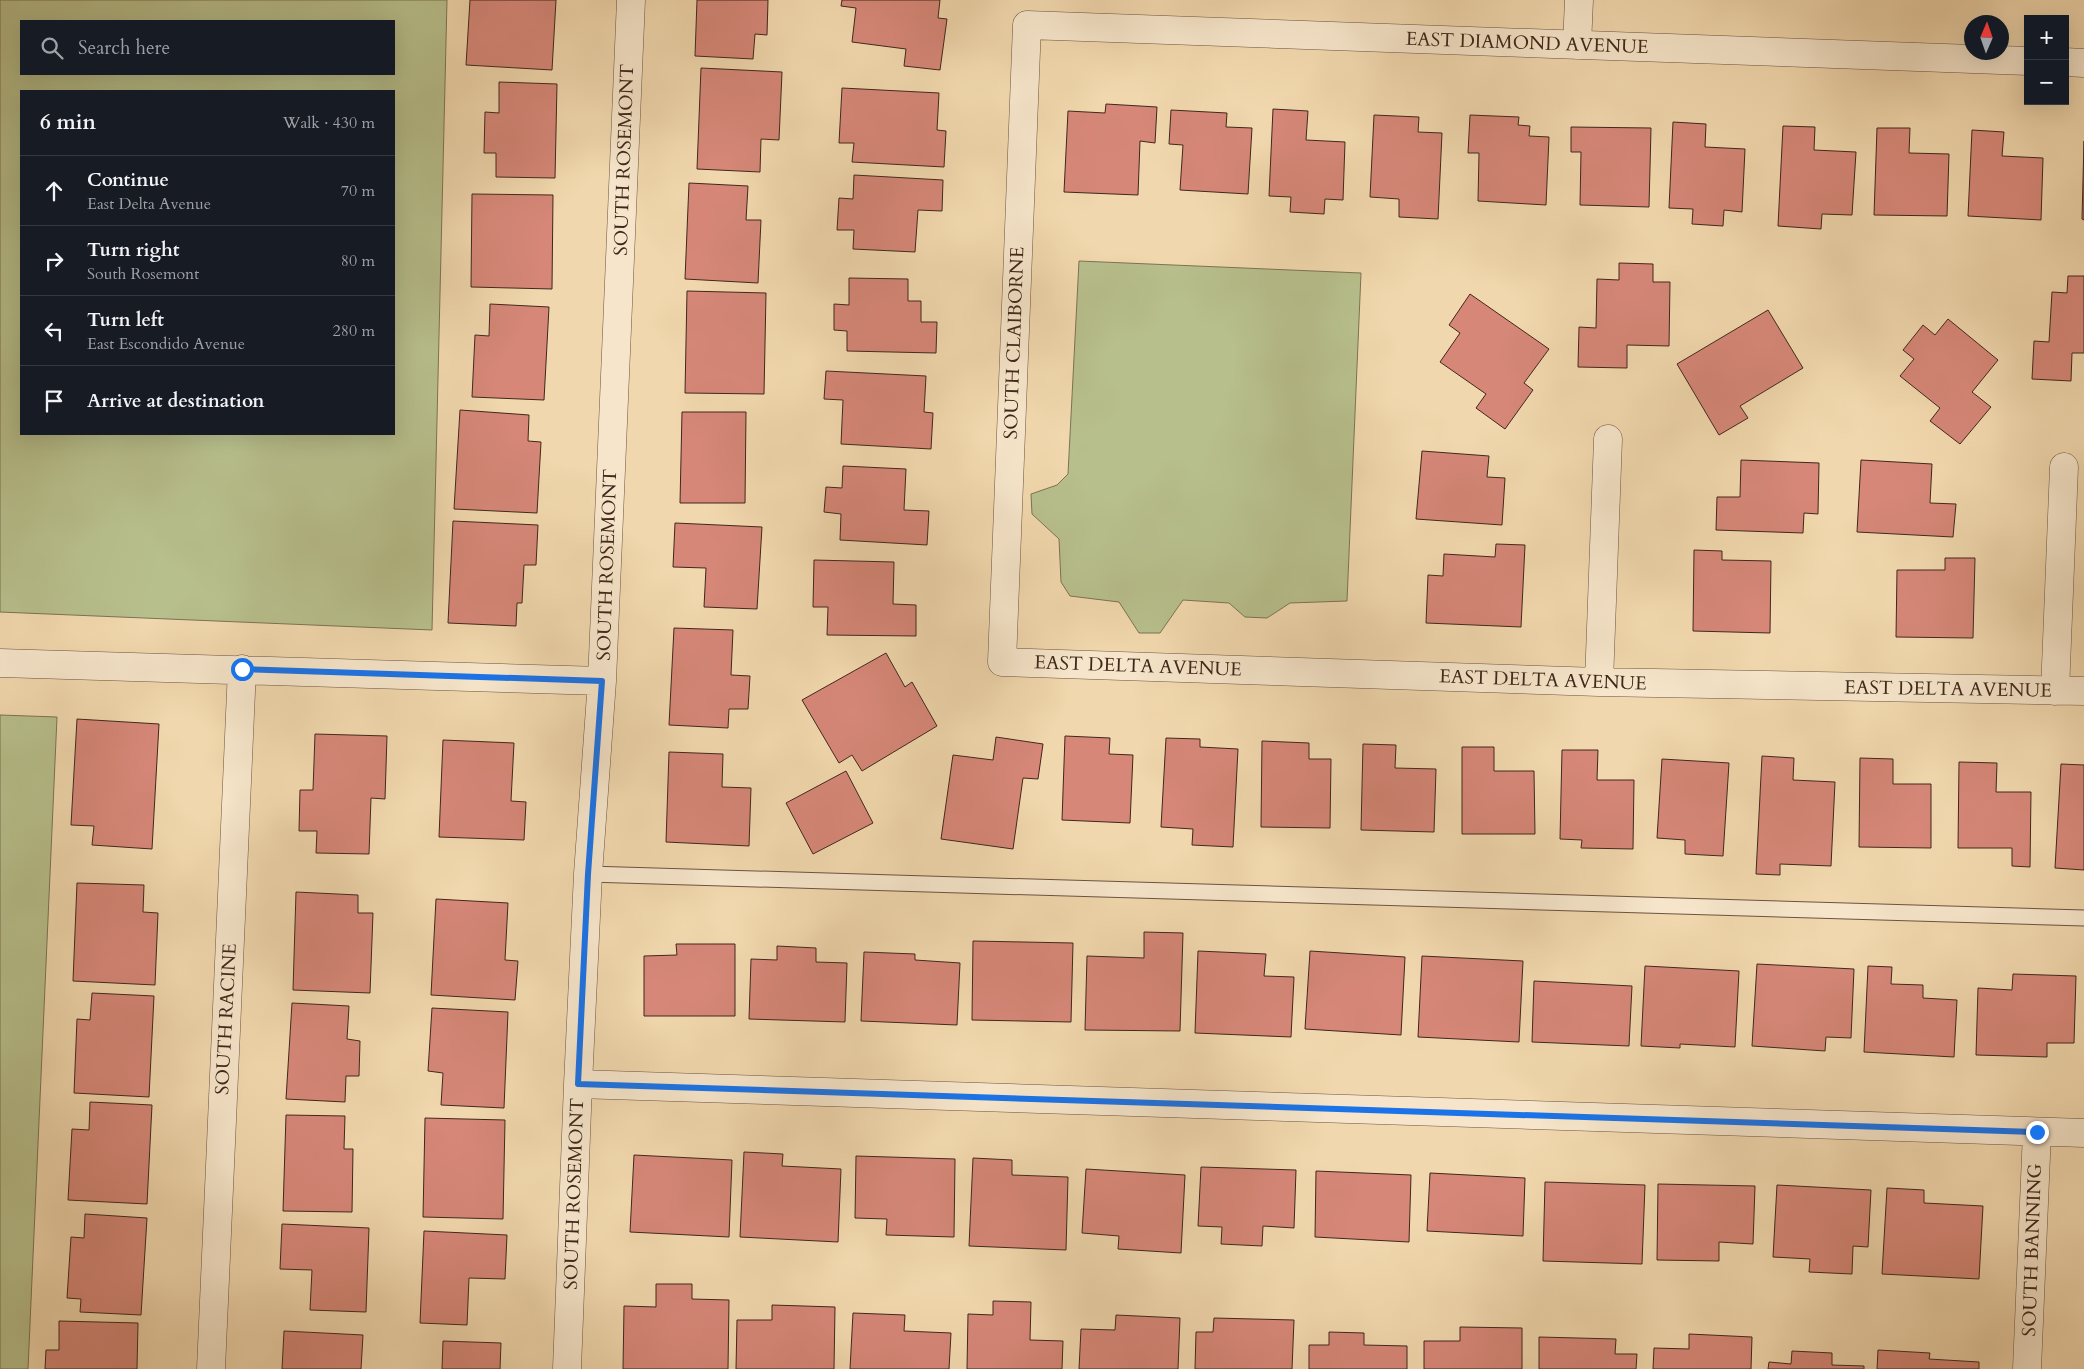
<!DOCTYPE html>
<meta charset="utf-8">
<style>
body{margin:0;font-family:Cardo,serif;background:#242831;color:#f1f3f6}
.controls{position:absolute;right:15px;top:15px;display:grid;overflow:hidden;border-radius:0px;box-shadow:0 5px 20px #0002}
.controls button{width:45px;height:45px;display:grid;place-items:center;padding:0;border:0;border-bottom:1px solid #363941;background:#171b24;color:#f1f3f6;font:25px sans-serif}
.compass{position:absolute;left:1964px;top:15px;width:45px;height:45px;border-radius:50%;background:#171b24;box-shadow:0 5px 20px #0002;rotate:2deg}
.stop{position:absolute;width:15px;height:15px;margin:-11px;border:4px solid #1a73e8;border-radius:50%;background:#fff}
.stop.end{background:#1a73e8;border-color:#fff;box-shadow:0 1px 5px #0008}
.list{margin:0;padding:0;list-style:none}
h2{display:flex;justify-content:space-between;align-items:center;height:65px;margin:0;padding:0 20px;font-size:21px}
h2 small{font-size:16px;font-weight:400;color:#9ea1a6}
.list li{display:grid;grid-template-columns:32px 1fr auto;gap:15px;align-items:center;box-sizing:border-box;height:70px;padding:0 20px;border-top:1px solid #363941}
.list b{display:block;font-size:19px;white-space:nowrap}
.list p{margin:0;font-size:16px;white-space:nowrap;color:#9ea1a6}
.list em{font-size:16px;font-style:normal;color:#9ea1a6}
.icon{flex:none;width:28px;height:28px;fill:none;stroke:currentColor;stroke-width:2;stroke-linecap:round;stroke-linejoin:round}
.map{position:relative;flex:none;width:2084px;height:1369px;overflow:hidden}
.search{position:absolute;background:#171b24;box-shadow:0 5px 20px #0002;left:20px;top:20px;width:375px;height:55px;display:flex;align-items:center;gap:12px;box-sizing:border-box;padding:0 18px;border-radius:0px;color:#9ea1a6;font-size:19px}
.panel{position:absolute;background:#171b24;box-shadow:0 5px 20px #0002;left:20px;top:90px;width:375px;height:345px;border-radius:0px}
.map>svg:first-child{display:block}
.green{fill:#b7bf8c;stroke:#7c7354;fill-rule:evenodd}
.building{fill:#d68778;stroke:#40271c}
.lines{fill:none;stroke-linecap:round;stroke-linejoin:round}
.lane-casing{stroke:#6c5340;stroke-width:17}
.street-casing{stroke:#6c5340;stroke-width:29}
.lane{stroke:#f6e5ca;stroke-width:15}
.street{stroke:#f6e5ca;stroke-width:28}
.route{stroke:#1a73e8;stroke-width:6}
.labels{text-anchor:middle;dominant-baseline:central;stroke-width:5;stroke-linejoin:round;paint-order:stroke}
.street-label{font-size:19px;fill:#40271c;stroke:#f6e5ca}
</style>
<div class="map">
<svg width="2084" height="1369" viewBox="0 0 2084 1369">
<rect width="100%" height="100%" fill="#f1d7ad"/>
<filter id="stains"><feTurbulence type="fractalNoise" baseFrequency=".004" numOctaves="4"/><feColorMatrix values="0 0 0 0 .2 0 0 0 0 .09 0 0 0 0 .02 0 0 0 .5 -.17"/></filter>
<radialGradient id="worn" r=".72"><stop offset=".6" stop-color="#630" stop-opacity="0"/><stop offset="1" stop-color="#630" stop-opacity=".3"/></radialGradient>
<path class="green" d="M0 0H447L432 630 0 612ZM21 21H394V74H21ZM21 91H394V434H21Z
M1079 261 1361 273 1347 601 1290 603 1267 618 1245 617 1229 603 1183 600 1160 633H1139L1119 602 1070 596 1061 582 1059 539 1032 514 1031 494 1057 485 1068 474Z
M0 715 57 717 28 1369H0Z"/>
<path class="building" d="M470 0H556L552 70 466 65Z
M697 0H768L767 35 755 34 753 59 695 56Z
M842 0H940L938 18 947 19 940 70 904 66 906 49 852 42 856 8 841 6Z
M701 68 782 72 779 140 761 139 760 172 697 169Z
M499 82 557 84 555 178 496 177V153H484L485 112 499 113Z
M842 88 939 93 937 130 946 131 944 167 852 162 854 143H839Z
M1106 104 1157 107 1155 143 1140 141 1138 195 1064 192 1068 111 1105 113Z
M1273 109 1308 111 1306 140 1345 142 1343 200 1325 199 1324 214 1290 212 1291 197 1269 196Z
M1171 110 1227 113 1226 127 1252 128 1248 194 1180 190 1183 145 1169 144Z
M1374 115 1419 117 1418 132 1442 133 1438 219 1399 217V199L1370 197Z
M1470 115 1519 117 1518 125 1530 126 1529 136 1549 137 1546 205 1478 201 1479 153H1468Z
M1673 122 1706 124 1705 147 1745 149 1742 212 1724 210 1723 226 1692 224 1693 209 1669 208Z
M1783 126 1815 127 1814 150 1856 152 1852 215 1822 214 1821 229 1778 226Z
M1571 127 1651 128 1649 207 1580 205 1581 152H1571Z
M1877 128H1910L1909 153 1949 154 1947 216 1874 215Z
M1972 130 2004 132 2002 156 2043 158 2041 220 1968 216Z
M2084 141V220L2082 219Z
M854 175 943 180 942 211 918 210 915 252 853 249 854 230H837L839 198 853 199Z
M689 183 748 186 746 220H761L758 283 685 279Z
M472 194 553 195 552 289 471 287Z
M1619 263 1653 264V282H1670L1669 346 1627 345V368L1578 367 1579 327 1596 328 1597 279 1619 280Z
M2068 276H2084V353H2072L2071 381 2032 379 2034 341 2049 342 2052 292 2067 293Z
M849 278 908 279V301H921V322H937L936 353 847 351V331L834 330V304L849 305Z
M687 291 766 293 764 394 685 393Z
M1470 294 1549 349 1524 383 1533 390 1505 429 1476 408 1486 394 1440 362 1460 333 1449 325Z
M490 304 549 307 544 400 472 397 475 335 489 336Z
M1768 310 1803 368 1740 406 1748 418 1719 435 1677 364Z
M1948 319 1998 360 1972 392 1991 407 1960 444 1930 421 1940 408 1900 376 1914 359 1903 350 1923 325 1935 335Z
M826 371 926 376 924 412 933 413 931 449 841 444 843 400 824 399Z
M460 410 529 415 528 441 541 442 537 513 454 509Z
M682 412H746L745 503H680Z
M1422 451 1489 456 1487 477 1505 478 1502 525 1416 519Z
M1741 460 1819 463 1818 514 1804 513 1803 533 1716 530 1717 497H1740Z
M1861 460 1932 464 1930 503 1956 504 1953 537 1857 532Z
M843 466 906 469 904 510 929 511 927 545 840 540 841 514 824 512 826 487 842 488Z
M453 521 538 525 536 565H524L522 603H517L516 626 448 623Z
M675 523 762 527 757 609 704 607 706 568 673 567Z
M1496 544 1525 545 1521 627 1426 623 1428 575 1443 576 1444 554 1495 557Z
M1694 550 1722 551V560L1771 561 1770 633 1693 631Z
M1945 558H1975L1973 638 1896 637 1897 570H1945Z
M814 560 894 562 893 604 916 605V636L827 635 828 607H813Z
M674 628 733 630 731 675 750 676 748 709H729L728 728 669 725Z
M886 653 905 687 912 682 937 726 862 771 852 755 839 763 802 700Z
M77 719 159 724 152 849 92 845 94 826 71 825Z
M315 734 387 736 385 799 371 798 369 854 316 853 317 831H299L300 790H313Z
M1065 736 1110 738 1109 754 1133 755 1130 823 1062 820Z
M996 737 1043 744 1038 779 1023 778 1013 849 941 839 953 755 993 760Z
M1166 738 1200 739V747L1238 749 1233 847 1192 845 1193 829 1161 827Z
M443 740 514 743 511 801 526 802 524 840 439 837Z
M1262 741 1309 743V759H1331L1330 828 1261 827Z
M1363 744 1396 745 1395 768 1436 769 1434 832 1361 830Z
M1462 747H1494V771H1534L1535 834H1462Z
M1562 750H1598L1597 780H1634L1633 849 1581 848 1582 840 1560 839Z
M669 752 723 754 722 787 751 788 749 846 666 842Z
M1762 756 1794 758 1793 780 1835 782 1831 866 1780 864V875L1756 874Z
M1860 758 1893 759V784H1931V848L1859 847Z
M1662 759 1729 763 1723 856 1685 854V840L1657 838Z
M1959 762 1997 763 1996 792H2031L2030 867 2012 866V848H1958Z
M2061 764 2084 765V870L2055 868Z
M846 771 873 823 813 854 786 803Z
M77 883 144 885 143 912 158 913 155 985 73 981Z
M296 892 358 895V913H373L370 993 293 990Z
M436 899 508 903 505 960 518 961 515 1000 431 995Z
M1144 932 1183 933 1180 1031 1085 1030 1087 956 1144 958Z
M973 941 1073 943 1071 1022 972 1020Z
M676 944H735V1016H644V956L677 955Z
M777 946 816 948V962L847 963 845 1022 749 1019 751 959 777 960Z
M1198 951 1266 954 1264 976 1294 977 1291 1037 1195 1033Z
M1310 951 1405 957 1401 1035 1305 1029Z
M864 952 915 954V960L960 963 957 1025 861 1021Z
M1422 956 1523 961 1519 1042 1418 1037Z
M1757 964 1854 969 1851 1038 1826 1037 1825 1051 1752 1046Z
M1645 966 1739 971 1735 1047 1680 1044V1048L1641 1046Z
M1868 966 1892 967 1891 984 1923 985V998L1957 1000 1954 1057 1864 1052Z
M2013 974 2076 976 2074 1043H2047V1057L1976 1055 1978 988 2012 990Z
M1534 981 1632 986 1629 1046 1532 1042Z
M92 993 154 996 149 1097 74 1093 77 1019 90 1020Z
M292 1003 349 1006 347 1039 360 1041 359 1076H346L345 1102 286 1099Z
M432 1008 508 1012 504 1108 441 1105 443 1073 428 1071Z
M90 1102 152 1105 147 1204 68 1200 72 1129 89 1130Z
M286 1115 345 1116 344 1149H353L352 1212 283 1211Z
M425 1118 505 1120 503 1219 423 1217Z
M744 1152 783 1154 782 1166 841 1169 838 1242 740 1237Z
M634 1155 732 1160 729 1237 630 1232Z
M856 1156 955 1159 954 1237 886 1235 887 1219 855 1218Z
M973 1158 1012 1160V1175L1068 1177 1066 1250 969 1246Z
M1201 1167 1296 1170 1294 1228 1263 1226 1262 1246 1221 1244 1222 1227 1198 1226Z
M1086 1169 1185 1175 1181 1253 1118 1249 1119 1236 1082 1233Z
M1316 1171 1411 1175 1409 1242 1315 1237Z
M1430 1173 1525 1178 1523 1236 1427 1231Z
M1545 1182 1645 1185 1642 1264 1543 1261Z
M1658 1184 1755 1186 1753 1244 1719 1242V1261L1657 1260Z
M1777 1185 1871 1190 1868 1247 1853 1246 1852 1274 1809 1272 1810 1259 1773 1257Z
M1887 1188 1924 1190V1203L1983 1206 1979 1279 1882 1274Z
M85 1214 147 1218 141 1315 80 1312 81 1299 67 1298 71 1237 84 1238Z
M282 1224 369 1228 366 1312 310 1310 312 1270 280 1269Z
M424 1231 507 1235 505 1279 469 1278 467 1325 420 1323Z
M656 1284H692V1299L729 1300 728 1369H623L624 1306 656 1307Z
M993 1301 1031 1302 1030 1340 1063 1341 1062 1369H967L968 1314 993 1315Z
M772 1305 835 1307 834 1369H736L737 1320H772Z
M853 1313 905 1315 904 1331 951 1333 949 1369H850Z
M1116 1315 1180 1318 1178 1369H1079L1081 1329 1115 1330Z
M1214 1318 1294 1320 1292 1369H1195L1196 1332H1213Z
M59 1321 138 1323 137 1369H45L46 1350H59Z
M1460 1327 1522 1328V1369H1424V1341H1460Z
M284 1331 363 1335 361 1369H282Z
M1329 1332 1364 1333V1345L1407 1346V1369H1309V1345H1329Z
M1689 1334 1752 1337 1751 1369H1653L1654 1348 1689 1349Z
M1539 1337 1616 1339 1615 1354H1637L1636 1369H1539Z
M443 1341 501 1343 500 1369H442Z
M1878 1350 1930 1353 1929 1359 1979 1362V1369H1877Z
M1792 1351 1832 1353V1365L1864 1366V1369H1768L1769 1362 1791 1364Z"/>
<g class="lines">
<defs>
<path id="lane" d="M588 874 2084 918"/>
<path id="street" d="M1577 45 1579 0
M2028 61 1027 25 1002 662 1599 682 2084 691
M2065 62 2084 63
M0 663 602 681
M1599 682 1608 439
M2055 691 2064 467
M578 1084 2084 1133
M211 1369 242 669
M567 1369 578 1084 588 874 602 681 631 0
M2027 1369 2037 1132"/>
</defs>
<use href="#lane" class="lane-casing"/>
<use href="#street" class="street-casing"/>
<use href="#lane" class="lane"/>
<use href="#street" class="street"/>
</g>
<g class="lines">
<path class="route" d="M242 669 602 681 588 874 578 1084 2037 1132"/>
</g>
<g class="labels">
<g class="street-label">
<text transform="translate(1527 43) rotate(2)">EAST DIAMOND AVENUE</text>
<text transform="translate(624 160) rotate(-88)">SOUTH ROSEMONT</text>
<text transform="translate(1014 343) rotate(-88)">SOUTH CLAIBORNE</text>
<text transform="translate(607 565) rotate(-88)">SOUTH ROSEMONT</text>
<text transform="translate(1138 666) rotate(2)">EAST DELTA AVENUE</text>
<text transform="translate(1543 680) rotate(2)">EAST DELTA AVENUE</text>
<text transform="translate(1948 689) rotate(1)">EAST DELTA AVENUE</text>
<text transform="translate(226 1019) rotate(-87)">SOUTH RACINE</text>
<text transform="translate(574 1194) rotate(-88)">SOUTH ROSEMONT</text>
<text transform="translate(2032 1250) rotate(-88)">SOUTH BANNING</text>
</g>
</g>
<rect width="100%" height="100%" filter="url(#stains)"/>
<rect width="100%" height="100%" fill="url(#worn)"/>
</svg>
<div class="controls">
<button>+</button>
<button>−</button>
</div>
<svg class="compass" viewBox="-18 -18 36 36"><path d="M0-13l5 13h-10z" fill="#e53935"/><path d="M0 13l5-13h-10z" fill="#9ea1a6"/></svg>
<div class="stop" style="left:242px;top:669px"></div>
<div class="stop end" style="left:2037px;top:1132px"></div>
<div class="search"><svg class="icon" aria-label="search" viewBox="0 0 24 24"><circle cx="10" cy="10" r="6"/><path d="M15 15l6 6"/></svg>Search here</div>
<section class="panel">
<h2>6 min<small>Walk · 430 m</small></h2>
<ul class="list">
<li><svg class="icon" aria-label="ahead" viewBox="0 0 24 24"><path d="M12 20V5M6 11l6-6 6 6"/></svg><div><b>Continue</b><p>East Delta Avenue</p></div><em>70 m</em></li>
<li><svg class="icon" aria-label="right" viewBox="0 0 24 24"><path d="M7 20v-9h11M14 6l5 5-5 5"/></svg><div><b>Turn right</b><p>South Rosemont</p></div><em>80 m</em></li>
<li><svg class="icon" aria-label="left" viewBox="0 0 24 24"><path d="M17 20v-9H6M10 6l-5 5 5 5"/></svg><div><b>Turn left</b><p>East Escondido Avenue</p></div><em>280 m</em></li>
<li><svg class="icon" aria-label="arrive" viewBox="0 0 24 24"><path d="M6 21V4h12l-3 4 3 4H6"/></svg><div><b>Arrive at destination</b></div></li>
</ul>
</section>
</div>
